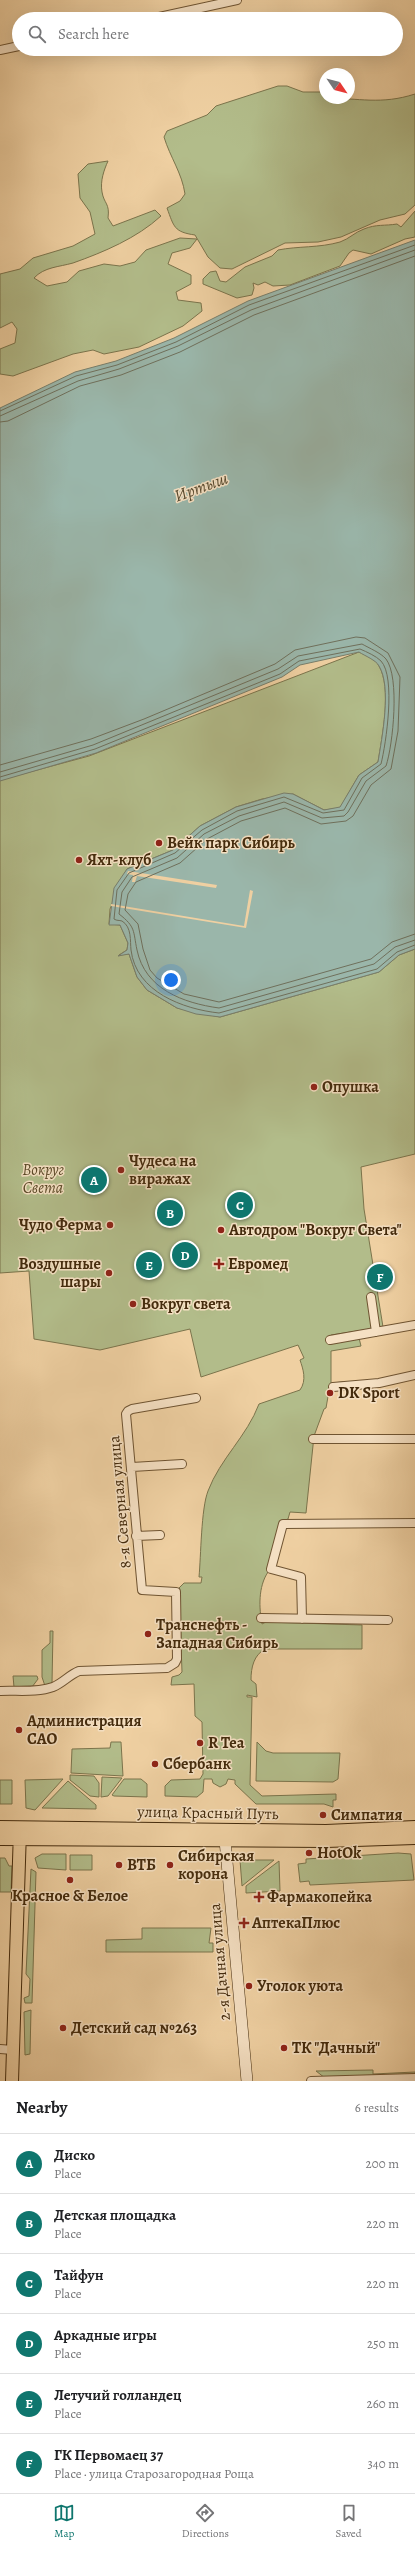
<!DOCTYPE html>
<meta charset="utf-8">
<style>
body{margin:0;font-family:Alegreya,serif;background:#f2f2f2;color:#202124}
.compass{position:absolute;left:319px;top:68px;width:36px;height:36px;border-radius:50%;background:#fff;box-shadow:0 4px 16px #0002;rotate:125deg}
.you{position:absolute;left:171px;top:980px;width:14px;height:14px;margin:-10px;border:3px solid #fff;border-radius:50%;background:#1a73e8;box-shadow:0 0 0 6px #1a73e833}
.badge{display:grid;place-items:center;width:26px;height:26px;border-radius:50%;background:#0f766e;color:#fff;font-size:13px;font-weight:700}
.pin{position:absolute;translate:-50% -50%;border:2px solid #fff;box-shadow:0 1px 4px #0006}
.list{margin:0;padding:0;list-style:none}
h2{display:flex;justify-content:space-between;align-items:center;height:52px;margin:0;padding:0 16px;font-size:17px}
h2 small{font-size:13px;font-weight:400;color:#757577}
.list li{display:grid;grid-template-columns:26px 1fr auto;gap:12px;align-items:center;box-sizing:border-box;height:60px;padding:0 16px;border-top:1px solid #e0e0e0}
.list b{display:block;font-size:15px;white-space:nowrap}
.list p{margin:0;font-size:13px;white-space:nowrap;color:#757577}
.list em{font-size:13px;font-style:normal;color:#757577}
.icon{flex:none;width:22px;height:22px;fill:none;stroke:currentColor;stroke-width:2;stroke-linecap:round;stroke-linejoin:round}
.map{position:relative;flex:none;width:415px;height:2081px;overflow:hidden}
.search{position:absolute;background:#fff;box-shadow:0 4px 16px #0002;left:12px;right:12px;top:12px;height:44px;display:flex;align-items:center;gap:10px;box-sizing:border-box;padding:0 14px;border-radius:22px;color:#757577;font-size:15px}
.sheet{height:412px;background:#fff}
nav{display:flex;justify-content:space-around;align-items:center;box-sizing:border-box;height:56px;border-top:1px solid #e0e0e0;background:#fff;font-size:11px;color:#757577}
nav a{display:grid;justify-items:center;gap:2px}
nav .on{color:#0f766e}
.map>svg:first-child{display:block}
.green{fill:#b2bc8a;stroke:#7b744c}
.water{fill:#9ab6aa;stroke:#787e6b}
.pier{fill:#efd0a2}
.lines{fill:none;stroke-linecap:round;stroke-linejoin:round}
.shore{stroke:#6f705c;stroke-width:1}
.street-casing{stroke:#6f5432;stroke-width:10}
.secondary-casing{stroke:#442b0d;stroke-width:12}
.primary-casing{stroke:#442b0d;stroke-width:14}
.street{stroke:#f5e0c3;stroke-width:8}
.secondary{stroke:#f5e0c3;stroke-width:11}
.primary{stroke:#efd0a2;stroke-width:12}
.poi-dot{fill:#8f2418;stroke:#f5e0c3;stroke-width:1.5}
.labels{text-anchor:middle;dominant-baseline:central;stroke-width:3;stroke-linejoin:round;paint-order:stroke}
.poi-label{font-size:16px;font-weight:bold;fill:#442b0d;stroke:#f5e0c3;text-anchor:start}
.park-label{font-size:16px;font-style:italic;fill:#5a4826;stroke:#f5e0c3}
.street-label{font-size:16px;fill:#442b0d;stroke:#f5e0c3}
.water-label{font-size:17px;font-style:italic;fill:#55472c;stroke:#f5e0c3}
</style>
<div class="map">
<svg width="415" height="2081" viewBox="0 0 415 2081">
<rect width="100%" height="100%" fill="#efd0a2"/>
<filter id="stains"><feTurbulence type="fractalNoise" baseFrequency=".005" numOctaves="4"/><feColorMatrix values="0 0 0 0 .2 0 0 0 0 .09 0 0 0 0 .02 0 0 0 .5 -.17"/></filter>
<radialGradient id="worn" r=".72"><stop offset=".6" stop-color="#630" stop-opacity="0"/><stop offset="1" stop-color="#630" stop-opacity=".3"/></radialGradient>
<path class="green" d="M278 86H287L303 92H325V98C359 98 381 105 415 94V205L405 214 380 220 341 237 318 242 285 243 232 269 220 268 208 257 195 235C174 232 174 227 167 208L180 201 185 194C182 173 170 157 164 137L167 131 207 115 216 106Z
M108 161C104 170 100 181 102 192 104 204 110 203 108 218L113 226 155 210 161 216C137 238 104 252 73 263 59 267 44 267 34 278L47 286 67 282 79 271 104 264 120 266 135 262 146 250 180 238 197 239 190 248 172 253 168 264 191 275V284L176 292 178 300 201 303 202 311 183 326 139 347 104 354 93 350 73 354 13 376 0 374V349L15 343 17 329 12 322 0 328V274L20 269 33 258 73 246 95 234 90 212 80 198 78 174 88 164Z
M415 211V237L405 239 371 254 353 250 349 253 340 266 290 285 273 286 265 282 258 285 253 283 254 288 252 295 237 298 203 284V279L210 272 216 271 220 281 226 282 245 267 272 256 278 250C298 246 319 248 340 242 349 239 355 232 364 229 376 224 385 226 397 224L401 227Z
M359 652C365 655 376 659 379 666 392 688 382 737 378 762L359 775 340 808 324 810 293 794 262 799 236 807 200 826 173 850 127 869 110 909 109 924 120 925 128 943 127 950 119 955 129 954 137 977 147 990 177 1008 220 1017 379 972 399 955 415 949V1154L361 1167 364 1209 383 1327 331 1335V1344L359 1338 361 1346 331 1351V1383L343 1382 342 1385H330L326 1408 324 1409 314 1436 306 1513 290 1512 288 1519 282 1522 268 1572C258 1587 259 1608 262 1624L266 1622 362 1625V1649H265C254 1655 251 1667 251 1680L256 1684 257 1697 247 1695V1697H252L250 1785 262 1796 336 1794V1800H333V1807L324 1804H256L235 1784V1780L228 1779 226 1784 220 1787 213 1783 212 1779H204L203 1792 197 1797 165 1796V1786L171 1780 200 1779 203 1774 202 1722 195 1716 194 1684 171 1685 172 1677 179 1675 182 1672 179 1588 184 1583H201L202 1577H199C201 1556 201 1509 208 1491 220 1459 247 1436 259 1404L300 1390C307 1380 303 1369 300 1360L304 1358 298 1345 201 1377 190 1329 100 1350 34 1339 29 1271 0 1273V780L89 756Z
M50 1631H53L52 1683 50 1686H45L42 1677V1650L50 1643Z
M13 1676H37L38 1679 32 1687H14Z
M111 1742H121L123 1776 71 1773 72 1749 110 1748Z
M257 1742 266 1751 273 1753H340L338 1779 333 1782 256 1781Z
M70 1775 94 1776 99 1783V1797L90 1796 70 1780Z
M102 1777 122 1778 108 1796 101 1797Z
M63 1779 35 1810 26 1808 25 1780Z
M124 1779H141L147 1784V1797L114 1796 112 1795Z
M0 1780H12V1804H0Z
M68 1781 96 1805V1809L42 1808Z
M398 1853 411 1854 414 1880 310 1885 309 1881 300 1882 298 1864 306 1863V1859Z
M42 1854H66V1870L38 1868 35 1858Z
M70 1855H92V1870H70Z
M0 1858H5L9 1866H12L11 1892H0Z
M240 1860H274L242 1886Z
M279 1861 280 1891 246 1893V1886Z
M31 1869 36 1872 32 2003H25L24 1998 29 1996 30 1979 26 1974Z
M142 1928H211L209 1943H213V1952H106V1940L142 1939Z
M31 2010 30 2054 25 2055 24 2012Z
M373 2070V2074L415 2072V2081L325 2078 316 2071Z"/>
<path class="water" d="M415 240V949L399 955 379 972 220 1017 196 1014 177 1008 147 990 137 977 129 954 118 956 127 950 128 943 120 925H109L114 888 127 869 173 850 200 826 236 807 284 793 293 794 324 810 340 807 359 775 378 762C382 737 392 687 379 666 376 660 365 656 359 652L300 665 282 677 96 753 0 781V408L75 372 116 361 174 338 248 301Z"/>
<path class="pier" d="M128 871 217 885 216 888 137 876 135 882H132L133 875 127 874Z
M250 890 253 891 246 928 111 906V904L244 926Z"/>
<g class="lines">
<path class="shore" d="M0 411 76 376 117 365 176 342 249 305 415 245
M0 416 78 381 119 369 178 346 251 310 415 250
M0 422 8 421 80 386 121 375 180 352 254 315 415 256
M0 765 91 739 144 719 275 664 295 650 356 637 365 638 388 653 400 677 398 731 391 769 371 785 353 816 346 821 321 824 285 808 241 821 207 839 180 863 136 882 128 894 125 910 138 924 143 949 150 970 157 978 184 994 219 1002 371 959 392 942 415 934
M0 772 93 745 278 669 298 656 362 644C369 648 381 653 386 659 400 677 393 745 386 766L366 781 348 812 344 816 322 818 284 802 239 816 204 834 177 858 132 877 122 892 119 914C136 927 133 931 137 950 145 989 183 1003 219 1008L374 964 395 947 415 940
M0 777 95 749 280 674 299 661 360 649C367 652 376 656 381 661 396 677 386 744 381 764L362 778 344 810 323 813 284 797 237 811 202 830 175 853 129 873 117 890 114 919C117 921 119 920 122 921 132 927 130 941 131 950 136 992 183 1009 219 1013L377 969 397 952 415 945"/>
<defs>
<path id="street" d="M150 19 237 0
M0 50 19 46
M371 1297 376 1332
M330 1340 415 1325
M333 1387 379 1383 415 1375
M313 1439H415
M132 1467 182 1464
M136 1536 160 1535
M261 1618 388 1620
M302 1619 301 1577 271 1569 283 1524 415 1523
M0 1691C16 1690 37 1693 53 1687 63 1683 69 1675 79 1671L167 1668 175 1663 177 1659 176 1592 142 1590 126 1414 128 1411 132 1409 196 1398
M0 2049 13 2050
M311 2081 415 2078"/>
<path id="secondary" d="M225 1840 247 2081"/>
<path id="primary" d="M0 1827 326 1831 415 1827
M0 1839 326 1841 415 1838
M12 2081 20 1830"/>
</defs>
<use href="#street" class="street-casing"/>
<use href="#secondary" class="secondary-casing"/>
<use href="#primary" class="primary-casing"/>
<use href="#street" class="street"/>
<use href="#secondary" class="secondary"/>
<use href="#primary" class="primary"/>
</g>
<g class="poi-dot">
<circle cx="159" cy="843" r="4"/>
<circle cx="79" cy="860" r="4"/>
<circle cx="314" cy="1087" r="4"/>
<circle cx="121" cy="1170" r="4"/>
<circle cx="110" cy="1225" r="4"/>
<circle cx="221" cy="1230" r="4"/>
<path d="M217 1258h4v4h4v4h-4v4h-4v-4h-4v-4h4z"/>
<circle cx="109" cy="1273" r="4"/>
<circle cx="133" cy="1304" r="4"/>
<circle cx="330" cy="1393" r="4"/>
<circle cx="148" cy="1634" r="4"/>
<circle cx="19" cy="1730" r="4"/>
<circle cx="200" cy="1743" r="4"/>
<circle cx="155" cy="1764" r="4"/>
<circle cx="323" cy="1815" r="4"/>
<circle cx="309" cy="1853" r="4"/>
<circle cx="119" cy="1865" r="4"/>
<circle cx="170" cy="1865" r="4"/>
<circle cx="70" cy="1880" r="4"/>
<path d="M257 1891h4v4h4v4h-4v4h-4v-4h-4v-4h4z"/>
<path d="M242 1917h4v4h4v4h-4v4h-4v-4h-4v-4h4z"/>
<circle cx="249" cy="1986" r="4"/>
<circle cx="63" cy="2028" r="4"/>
<circle cx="284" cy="2048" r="4"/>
</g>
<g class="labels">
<g class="poi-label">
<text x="167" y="843">Вейк парк Сибирь</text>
<text x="87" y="860">Яхт-клуб</text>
<text x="322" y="1087">Опушка</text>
<text x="129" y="1161">Чудеса на<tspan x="129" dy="18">виражах</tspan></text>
<text x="102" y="1225" text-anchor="end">Чудо Ферма</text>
<text x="229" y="1230">Автодром "Вокруг Света"</text>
<text x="101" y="1264" text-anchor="end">Воздушные<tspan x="101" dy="18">шары</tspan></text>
<text x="228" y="1264">Евромед</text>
<text x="141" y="1304">Вокруг света</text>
<text x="338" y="1393">DK Sport</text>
<text x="156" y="1625">Транснефть -<tspan x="156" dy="18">Западная Сибирь</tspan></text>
<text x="27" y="1721">Администрация<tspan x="27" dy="18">САО</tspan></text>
<text x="208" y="1743">R Tea</text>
<text x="163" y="1764">Сбербанк</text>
<text x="331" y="1815">Симпатия</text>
<text x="317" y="1853">HotOk</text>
<text x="178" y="1856">Сибирская<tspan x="178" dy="18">корона</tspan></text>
<text x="127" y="1865">ВТБ</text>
<text x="70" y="1896" text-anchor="middle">Красное &amp; Белое</text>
<text x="267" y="1897">Фармакопейка</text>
<text x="252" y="1923">АптекаПлюс</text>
<text x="257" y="1986">Уголок уюта</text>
<text x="71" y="2028">Детский сад №263</text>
<text x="292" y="2048">ТК "Дачный"</text>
</g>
<g class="park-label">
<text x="43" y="1170">Вокруг<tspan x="43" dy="18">Света</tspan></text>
</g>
<g class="street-label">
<text transform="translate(120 1502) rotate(-95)">8-я Северная улица</text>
<text transform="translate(208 1813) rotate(1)">улица Красный Путь</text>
<text transform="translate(220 1962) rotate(-95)">2-я Дачная улица</text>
</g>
<g class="water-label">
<text transform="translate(201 487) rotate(-20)">Иртыш</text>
</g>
</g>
<rect width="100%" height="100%" filter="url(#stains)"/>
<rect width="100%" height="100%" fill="url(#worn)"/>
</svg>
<svg class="compass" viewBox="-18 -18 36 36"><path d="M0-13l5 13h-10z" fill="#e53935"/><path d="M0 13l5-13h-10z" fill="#757577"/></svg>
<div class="you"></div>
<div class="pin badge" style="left:94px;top:1180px">A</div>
<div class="pin badge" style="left:170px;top:1213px">B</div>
<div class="pin badge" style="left:240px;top:1205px">C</div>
<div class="pin badge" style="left:185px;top:1255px">D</div>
<div class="pin badge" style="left:149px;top:1265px">E</div>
<div class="pin badge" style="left:380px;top:1277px">F</div>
<div class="search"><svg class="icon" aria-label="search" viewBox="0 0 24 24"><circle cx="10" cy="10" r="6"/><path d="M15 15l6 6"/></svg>Search here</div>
</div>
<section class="sheet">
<h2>Nearby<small>6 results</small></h2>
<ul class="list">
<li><span class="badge">A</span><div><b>Диско</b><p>Place</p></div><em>200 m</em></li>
<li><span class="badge">B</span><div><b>Детская площадка</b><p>Place</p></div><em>220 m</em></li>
<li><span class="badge">C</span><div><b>Тайфун</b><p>Place</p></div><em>220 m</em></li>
<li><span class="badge">D</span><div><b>Аркадные игры</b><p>Place</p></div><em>250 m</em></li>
<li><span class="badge">E</span><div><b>Летучий голландец</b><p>Place</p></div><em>260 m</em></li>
<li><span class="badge">F</span><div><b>ГК Первомаец 37</b><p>Place · улица Старозагородная Роща</p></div><em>340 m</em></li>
</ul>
</section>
<nav>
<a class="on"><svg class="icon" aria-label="map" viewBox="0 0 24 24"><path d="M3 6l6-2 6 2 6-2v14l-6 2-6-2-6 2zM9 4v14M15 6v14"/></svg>Map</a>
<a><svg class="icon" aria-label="directions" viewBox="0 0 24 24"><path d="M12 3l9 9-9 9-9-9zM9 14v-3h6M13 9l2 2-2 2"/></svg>Directions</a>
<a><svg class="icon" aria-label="saved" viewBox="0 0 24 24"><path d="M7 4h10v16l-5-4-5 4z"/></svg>Saved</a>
</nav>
